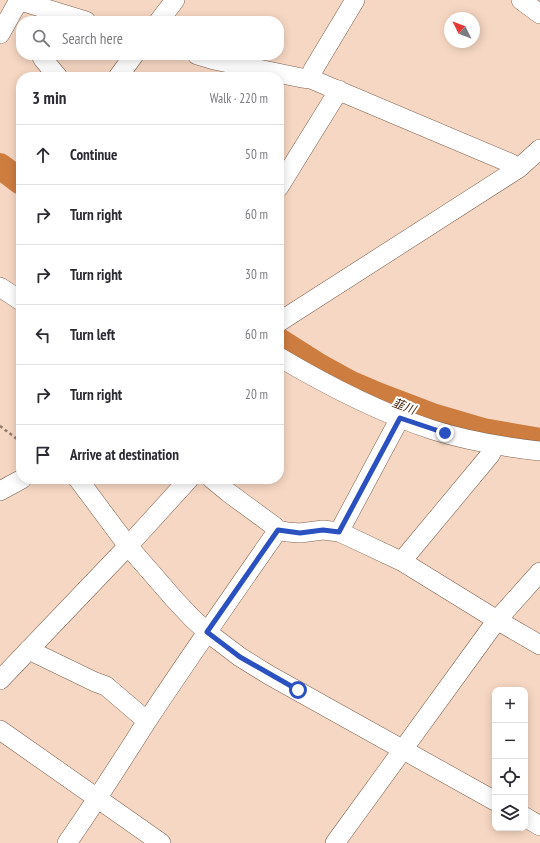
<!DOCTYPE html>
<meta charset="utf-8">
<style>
body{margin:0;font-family:"PT Sans Narrow","Noto Sans JP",sans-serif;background:#f2f2f3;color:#2b2b33}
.controls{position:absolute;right:12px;bottom:12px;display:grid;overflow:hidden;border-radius:8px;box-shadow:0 2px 10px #0003}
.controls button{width:36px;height:36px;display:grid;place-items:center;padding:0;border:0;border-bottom:1px solid #e1e1e2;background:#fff;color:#2b2b33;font:20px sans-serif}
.compass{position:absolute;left:444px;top:12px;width:36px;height:36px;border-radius:50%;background:#fff;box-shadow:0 2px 10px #0003;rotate:312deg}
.stop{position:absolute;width:12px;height:12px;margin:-9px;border:3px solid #2b51c1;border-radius:50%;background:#fff}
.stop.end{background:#2b51c1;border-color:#fff;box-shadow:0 1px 4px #0008}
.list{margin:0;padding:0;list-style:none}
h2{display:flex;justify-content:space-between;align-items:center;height:52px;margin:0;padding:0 16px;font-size:17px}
h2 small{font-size:13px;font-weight:400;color:#7c7c81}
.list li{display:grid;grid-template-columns:26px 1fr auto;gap:12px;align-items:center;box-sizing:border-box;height:60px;padding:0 16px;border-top:1px solid #e1e1e2}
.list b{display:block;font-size:15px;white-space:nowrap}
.list em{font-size:13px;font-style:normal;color:#7c7c81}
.icon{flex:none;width:22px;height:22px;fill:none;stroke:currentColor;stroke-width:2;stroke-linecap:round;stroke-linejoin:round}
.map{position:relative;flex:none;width:540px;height:843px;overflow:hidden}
.search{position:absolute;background:#fff;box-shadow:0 2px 10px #0003;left:16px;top:16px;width:268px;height:44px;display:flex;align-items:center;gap:10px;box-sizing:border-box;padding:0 14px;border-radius:16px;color:#7c7c81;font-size:15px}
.panel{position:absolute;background:#fff;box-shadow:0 2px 10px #0003;left:16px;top:72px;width:268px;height:412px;border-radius:16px}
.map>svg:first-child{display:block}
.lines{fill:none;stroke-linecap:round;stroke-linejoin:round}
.river{stroke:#ce7d40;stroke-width:26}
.minor-casing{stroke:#7b614f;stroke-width:20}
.path{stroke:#8e7a6c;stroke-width:2.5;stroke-dasharray:3 3;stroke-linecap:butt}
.minor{stroke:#fff;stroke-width:19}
.route{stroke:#2b51c1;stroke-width:5}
.labels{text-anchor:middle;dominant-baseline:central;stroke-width:4;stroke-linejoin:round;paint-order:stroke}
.water-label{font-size:12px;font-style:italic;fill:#49280f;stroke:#fff}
</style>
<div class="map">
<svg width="540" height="843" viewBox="0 0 540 843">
<rect width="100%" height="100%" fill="#f6d7c3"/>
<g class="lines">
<path class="river" d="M0 166 21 182
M279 341 320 367 349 383 377 395 432 416 483 431 540 441"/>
<defs>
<path id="minor" d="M22 0 27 3 86 21
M521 0 540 14
M159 21 175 0
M0 34 19 0
M41 55 43 59 58 77
M197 55 214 60 302 78 311 79 510 163 519 168
M118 77 134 55
M311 79 313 70 355 0
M279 187 339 90
M0 287 21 301
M279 322 519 168 540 149
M279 357C328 386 378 412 433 430 468 441 504 447 540 451
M78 479 128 546 175 600 192 618 207 632 240 657 269 675 495 801
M212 479 229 493 274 526 278 530 287 532 300 533 323 530 339 532 350 537 403 562 497 620 540 645
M0 491 22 479
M339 532 400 418
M403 562 406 556 490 455 495 445
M29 649 35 653 95 682 106 686 147 721
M0 680 128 546 189 479
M0 730 161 843
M525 817 540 826
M67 843C95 803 121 762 147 721 190 656 234 593 278 530
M335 843 497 620 540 572"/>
</defs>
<use href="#minor" class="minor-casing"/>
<path class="path" d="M0 426 21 442"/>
<use href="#minor" class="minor"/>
</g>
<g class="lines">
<path class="route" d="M298 690 240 657 207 632 278 530 300 533 323 530 339 532 400 418 445 433"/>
</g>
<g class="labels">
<g class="water-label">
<text transform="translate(404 406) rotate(20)">韮川</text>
</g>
</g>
</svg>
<div class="controls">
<button>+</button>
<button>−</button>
<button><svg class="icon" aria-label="locate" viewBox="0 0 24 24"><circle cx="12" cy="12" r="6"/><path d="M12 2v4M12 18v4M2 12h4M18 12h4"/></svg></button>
<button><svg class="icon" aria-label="layers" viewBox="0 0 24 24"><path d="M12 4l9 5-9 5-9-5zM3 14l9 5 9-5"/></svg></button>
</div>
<svg class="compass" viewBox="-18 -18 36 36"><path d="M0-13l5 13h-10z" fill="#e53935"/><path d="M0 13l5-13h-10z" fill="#7c7c81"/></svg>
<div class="stop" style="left:298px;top:690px"></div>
<div class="stop end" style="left:445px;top:433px"></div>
<div class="search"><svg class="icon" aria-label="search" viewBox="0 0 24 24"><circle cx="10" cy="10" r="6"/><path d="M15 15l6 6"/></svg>Search here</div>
<section class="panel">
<h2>3 min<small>Walk · 220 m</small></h2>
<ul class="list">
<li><svg class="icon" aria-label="ahead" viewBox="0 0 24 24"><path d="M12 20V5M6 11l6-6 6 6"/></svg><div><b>Continue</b></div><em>50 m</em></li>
<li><svg class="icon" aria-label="right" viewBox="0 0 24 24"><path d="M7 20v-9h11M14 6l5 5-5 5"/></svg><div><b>Turn right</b></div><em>60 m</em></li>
<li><svg class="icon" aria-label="right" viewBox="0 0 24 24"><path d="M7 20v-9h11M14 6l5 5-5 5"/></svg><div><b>Turn right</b></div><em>30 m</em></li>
<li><svg class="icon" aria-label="left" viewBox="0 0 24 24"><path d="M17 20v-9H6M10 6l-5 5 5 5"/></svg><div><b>Turn left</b></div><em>60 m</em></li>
<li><svg class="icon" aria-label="right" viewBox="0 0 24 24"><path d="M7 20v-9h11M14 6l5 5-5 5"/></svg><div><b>Turn right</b></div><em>20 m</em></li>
<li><svg class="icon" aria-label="arrive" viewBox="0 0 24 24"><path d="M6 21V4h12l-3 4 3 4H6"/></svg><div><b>Arrive at destination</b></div></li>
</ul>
</section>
</div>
